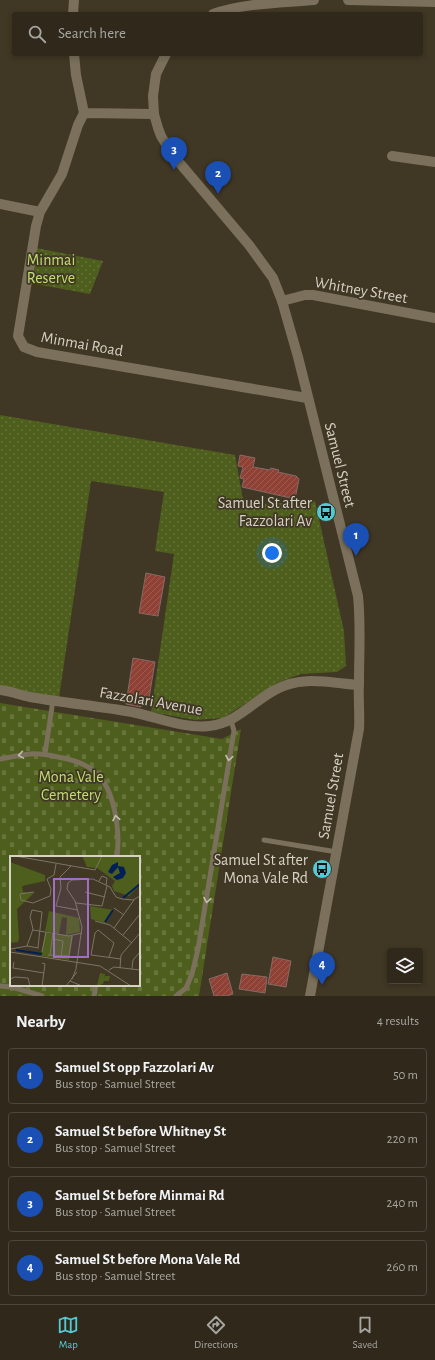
<!DOCTYPE html>
<meta charset="utf-8">
<style>
body{margin:0;font-family:"Alegreya Sans",sans-serif;background:#3c3528;color:#f1f3f6}
.controls{position:absolute;right:12px;bottom:12px;display:grid;overflow:hidden;border-radius:4px;box-shadow:0 2px 6px #0003}
.controls button{width:36px;height:36px;display:grid;place-items:center;padding:0;border:0;border-bottom:1px solid #4b453a;background:#30291b;color:#f1f3f6;font:20px sans-serif}
.you{position:absolute;left:272px;top:553px;width:14px;height:14px;margin:-10px;border:3px solid #fff;border-radius:50%;background:#1a73e8;box-shadow:0 0 0 6px #1a73e833}
.badge{display:grid;place-items:center;width:26px;height:26px;border-radius:50%;background:#52cbd7;color:#fff;font-size:13px;font-weight:700}
.pin{position:absolute;translate:-50% -33px;filter:drop-shadow(0 1px 2px #0008)}
.pin::after{content:'';position:absolute;top:21px;width:14px;height:12px;background:inherit;clip-path:polygon(0 0,100% 0,50% 100%)}
.list{margin:0;padding:0;list-style:none}
h2{display:flex;justify-content:space-between;align-items:center;height:52px;margin:0;padding:0 16px;font-size:17px}
h2 small{font-size:13px;font-weight:400;color:#a8a6a3}
.list li{display:grid;grid-template-columns:26px 1fr auto;gap:12px;align-items:center;box-sizing:border-box;height:56px;margin:0 8px 8px;padding:0 8px;border:1px solid #4b453a;border-radius:4px}
.list b{display:block;font-size:15px;white-space:nowrap}
.list p{margin:0;font-size:13px;white-space:nowrap;color:#a8a6a3}
.list em{font-size:13px;font-style:normal;color:#a8a6a3}
.icon{flex:none;width:22px;height:22px;fill:none;stroke:currentColor;stroke-width:2;stroke-linecap:round;stroke-linejoin:round}
.map{position:relative;flex:none;width:435px;height:996px;overflow:hidden}
.search{position:absolute;background:#30291b;box-shadow:0 2px 6px #0003;left:12px;right:12px;top:12px;height:44px;display:flex;align-items:center;gap:10px;box-sizing:border-box;padding:0 14px;border-radius:4px;color:#a8a6a3;font-size:15px}
.sheet{height:308px;background:#30291b}
nav{display:flex;justify-content:space-around;align-items:center;box-sizing:border-box;height:56px;border-top:1px solid #4b453a;background:#30291b;font-size:11px;color:#a8a6a3}
nav a{display:grid;justify-items:center;gap:2px}
nav .on{color:#52cbd7}
.map>svg:first-child{display:block}
.cemetery{fill:url(#cemetery-stones);fill-rule:evenodd}
.park{fill:url(#park-dots)}
.building{fill:url(#building-hatch);stroke:#846b66}
.lines{fill:none;stroke-linecap:round;stroke-linejoin:round}
.service{stroke:#7a705b;stroke-width:5}
.minor{stroke:#7a705b;stroke-width:10}
.tertiary{stroke:#7a705b;stroke-width:10}
.oneway{stroke:#c4beb1}
.labels{text-anchor:middle;dominant-baseline:central;stroke-width:3.5;stroke-linejoin:round;paint-order:stroke}
.park-label{font-size:16px;fill:#c1de72;stroke:#403724}
.street-label{font-size:16px;fill:#d7d1c6;stroke:#403724}
.poi-label{font-size:16px;fill:#d7d1c6;stroke:#403724;text-anchor:end}
.inset-river{fill:none;stroke:#012059;stroke-width:2}
.inset-road{fill:none;stroke:#7c7565;stroke-width:1}
.view{fill:#a06ec2;fill-opacity:0.15;stroke:#a06ec2;stroke-width:2}
.inset-edge{fill:none;stroke:#d7d1c6;stroke-width:2}
</style>
<div class="map">
<svg width="435" height="996" viewBox="0 0 435 996">
<defs>
<pattern id="cemetery-stones" width="16" height="16" patternUnits="userSpaceOnUse"><rect width="16" height="16" fill="#4e5e1c"/><path d="M2 7V4a2 2 0 0 1 4 0v3zM10 15v-3a2 2 0 0 1 4 0v3z" fill="#67743c"/></pattern>
<pattern id="park-dots" width="8" height="8" patternUnits="userSpaceOnUse"><rect width="8" height="8" fill="#4e5e1c"/><path d="M2 2h.1M6 6h.1" fill="none" stroke="#67743c" stroke-width="1.8" stroke-linecap="round"/></pattern>
<pattern id="building-hatch" width="6" height="6" patternUnits="userSpaceOnUse"><rect width="6" height="6" fill="#8f4135"/><path d="M-1 1l2-2M0 6l6-6M5 7l2-2" fill="none" stroke="#9e5b51"/></pattern>
</defs>
<rect width="100%" height="100%" fill="#403724"/>
<path class="cemetery" d="M0 703 222 739 241 729 199 996H0ZM11 857H139V985H11Z"/>
<path class="park" d="M36 248 103 261 90 294 30 283Z
M0 415 235 455 244 505 315 501 344 631 346 666 337 672 301 674 279 682 223 718 195 720 151 712 174 554 155 551 164 492 91 481 59 698 0 688Z"/>
<path class="building" d="M240 455 255 458 253 467 270 470 271 468 279 470 278 472 296 476 299 479 295 499 242 487 244 479 240 478 243 467 238 466Z
M146 573 165 577 158 616 139 613Z
M133 658 155 662 149 698 142 697 141 707 126 704Z
M273 957 291 961 286 987 268 984Z
M227 973 233 994 226 996H214L209 979Z
M242 974 267 977 265 993 239 989Z"/>
<g class="lines">
<path class="service" d="M45 754 53 700
M0 759C10 757 20 755 30 754 40 753 49 755 58 757 91 763 106 774 114 808 118 825 119 840 117 857
M264 840 337 852
M0 986 12 987 42 996
M94 996 96 985
M176 996 186 988 192 974 198 949 234 731 231 720"/>
<path class="minor" d="M73 14 74 0
M74 54 76 75 84 113
M84 113 78 125 62 174 40 212 36 226 18 336 24 347 37 352 307 398
M84 113 154 114
M392 156 435 162
M0 204 40 212
M282 301 305 295H313L435 318
M0 690C10 691 20 695 30 697 64 703 98 706 132 712 157 717 184 729 209 726 237 723 252 702 275 690 301 675 330 683 359 685"/>
<path class="tertiary" d="M348 0 435 2
M213 14C243 3 282 3 314 0
M166 54 156 74 153 96 154 114 158 128 161 136 172 154 249 245 273 278 282 301 298 357 358 596C361 625 359 653 359 682 358 698 360 713 359 729L310 996"/>
</g>
<defs><path id="oneway-chevron" d="M-2-3.5L2.5 0L-2 3.5" fill="none" stroke-width="1.6" stroke-linecap="round" stroke-linejoin="round"/></defs>
<g class="oneway">
<use href="#oneway-chevron" transform="translate(21 755) rotate(171)"/>
<use href="#oneway-chevron" transform="translate(229 758) rotate(99)"/>
<use href="#oneway-chevron" transform="translate(116 818) rotate(-101)"/>
<use href="#oneway-chevron" transform="translate(207 900) rotate(99)"/>
</g>
<defs>
<symbol id="bus-disc" viewBox="-11 -11 22 22"><circle r="9.5" fill="#52cbd7" stroke="#403724"/><path d="M-5-6H5V4H4V6H2V4H-2V6H-4V4H-5ZM-3.5-4V0h7V-4ZM-3.5 1.2v1.5H-2V1.2ZM2 1.2v1.5H3.5V1.2Z" fill="#111"/></symbol>
</defs>
<g fill-rule="evenodd">
<use href="#bus-disc" x="315" y="501" width="22" height="22"/>
<use href="#bus-disc" x="311" y="858" width="22" height="22"/>
</g>
<g class="labels">
<g class="park-label">
<text x="51" y="260">Minmai<tspan x="51" dy="18">Reserve</tspan></text>
<text x="71" y="777">Mona Vale<tspan x="71" dy="18">Cemetery</tspan></text>
</g>
<g class="street-label">
<text transform="translate(361 290) rotate(10)">Whitney Street</text>
<text transform="translate(82 344) rotate(10)">Minmai Road</text>
<text transform="translate(340 465) rotate(76)">Samuel Street</text>
<text transform="translate(151 701) rotate(10)">Fazzolari Avenue</text>
<text transform="translate(331 796) rotate(-80)">Samuel Street</text>
</g>
<g class="poi-label">
<text x="312" y="503">Samuel St after<tspan x="312" dy="18">Fazzolari Av</tspan></text>
<text x="308" y="860">Samuel St after<tspan x="308" dy="18">Mona Vale Rd</tspan></text>
</g>
</g>
<g transform="translate(10 856)">
<rect width="130" height="130" fill="#403724"/>
<path d="M72 0H130V29L119 40 104 35 102 30 105 25 87 12 77 11Z" fill="#4e5e1c"/>
<path d="M0 6 35 19V25L12 30 13 36 24 37 7 53 9 82 8 86 0 87Z" fill="#4e5e1c"/>
<path d="M35 77 63 80 59 104 31 100Z" fill="#4e5e1c"/>
<path d="M80 50 104 54 95 67 81 63ZM39 55 69 62 70 76 56 79 57 62 52 61 49 78 35 75Z" fill="#4e5e1c"/>
<path d="M90 117 95 118 94 124 95 120H100L99 125H94L93 128 87 130Z" fill="#4e5e1c"/>
<path d="M108 6V10L114 11 116 17 113 22 107 24 103 21 110 17 108 11 102 18 98 16 102 9Z" fill="#012059"/>
<path class="inset-river" d="M113 42 130 28M95 66 103 54M6 94 32 98"/>
<path class="inset-road" d="M5 0 85 14M61 10 50 21 51 32 46 50 68 54M85 14 92 0M89 25 92 20 97 22 96 29M24 36 10 38 11 44 23 47 40 40 41 33 37 23 44 19 46 8M75 36 95 41M66 47 92 50 97 30M104 52 114 59M85 65 100 69 122 87M104 72 124 44M23 74 59 80 72 77M113 79 130 58M43 83 53 85 51 101M17 90 29 92M1 93 17 90 23 73 20 61 22 54 32 56 28 91M0 96 90 110 121 130M32 96 36 76M38 99 59 100 62 80M40 99 43 77M99 101 104 87 88 74 85 77 81 99 111 103M4 106 3 112 34 117M110 112 111 99 130 77M122 113 123 104 130 96M99 114 104 111 130 114M0 123 5 121 18 122 20 130M62 123 66 113 72 71 65 45 57 33 58 27 62 24 83 23 100 31 106 41 112 43 123 44 130 40M60 125 72 130M32 130 35 108 32 107M56 130 67 116"/>
<path class="view" d="M44 23H78V101H44Z"/>
<rect width="130" height="130" class="inset-edge"/>
</g>
</svg>
<div class="controls">
<button><svg class="icon" aria-label="layers" viewBox="0 0 24 24"><path d="M12 4l9 5-9 5-9-5zM3 14l9 5 9-5"/></svg></button>
</div>
<div class="you"></div>
<div class="pin badge" style="left:356px;top:556px;background:#1a4fb4">1</div>
<div class="pin badge" style="left:218px;top:194px;background:#1a4fb4">2</div>
<div class="pin badge" style="left:174px;top:170px;background:#1a4fb4">3</div>
<div class="pin badge" style="left:322px;top:985px;background:#1a4fb4">4</div>
<div class="search"><svg class="icon" aria-label="search" viewBox="0 0 24 24"><circle cx="10" cy="10" r="6"/><path d="M15 15l6 6"/></svg>Search here</div>
</div>
<section class="sheet">
<h2>Nearby<small>4 results</small></h2>
<ul class="list">
<li><span class="badge" style="background:#1a4fb4">1</span><div><b>Samuel St opp Fazzolari Av</b><p>Bus stop · Samuel Street</p></div><em>50 m</em></li>
<li><span class="badge" style="background:#1a4fb4">2</span><div><b>Samuel St before Whitney St</b><p>Bus stop · Samuel Street</p></div><em>220 m</em></li>
<li><span class="badge" style="background:#1a4fb4">3</span><div><b>Samuel St before Minmai Rd</b><p>Bus stop · Samuel Street</p></div><em>240 m</em></li>
<li><span class="badge" style="background:#1a4fb4">4</span><div><b>Samuel St before Mona Vale Rd</b><p>Bus stop · Samuel Street</p></div><em>260 m</em></li>
</ul>
</section>
<nav>
<a class="on"><svg class="icon" aria-label="map" viewBox="0 0 24 24"><path d="M3 6l6-2 6 2 6-2v14l-6 2-6-2-6 2zM9 4v14M15 6v14"/></svg>Map</a>
<a><svg class="icon" aria-label="directions" viewBox="0 0 24 24"><path d="M12 3l9 9-9 9-9-9zM9 14v-3h6M13 9l2 2-2 2"/></svg>Directions</a>
<a><svg class="icon" aria-label="saved" viewBox="0 0 24 24"><path d="M7 4h10v16l-5-4-5 4z"/></svg>Saved</a>
</nav>
